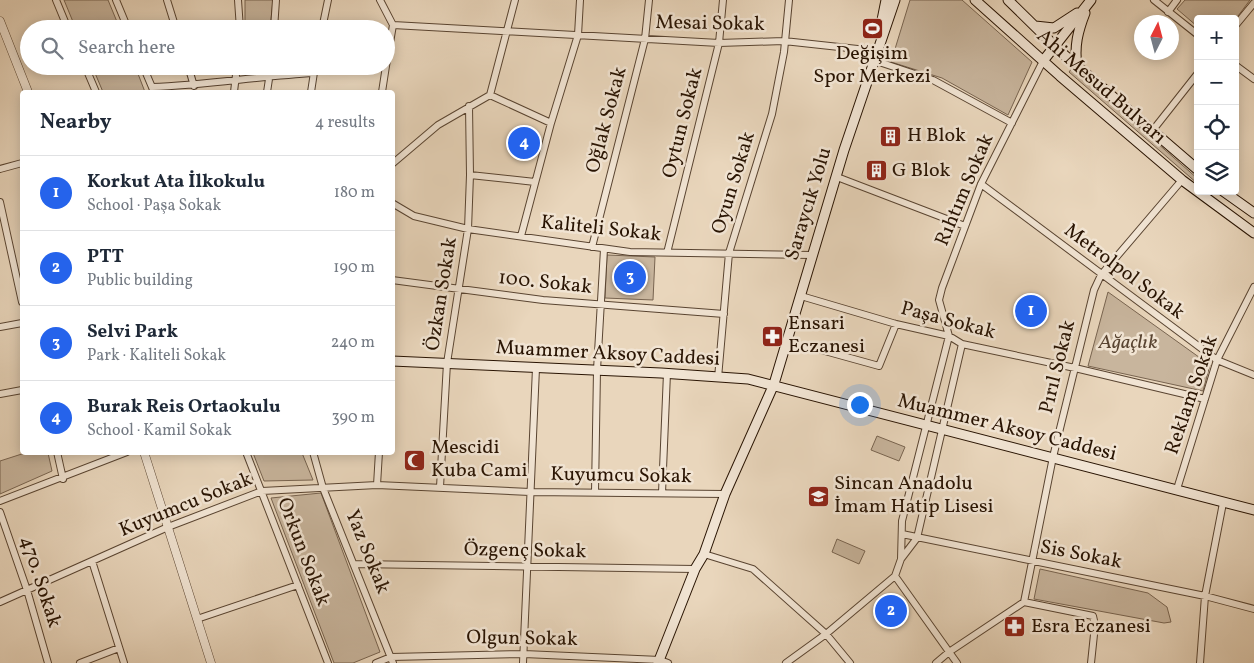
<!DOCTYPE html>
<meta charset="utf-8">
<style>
body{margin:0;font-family:Vollkorn,serif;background:#f2f2f3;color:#1f2937}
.controls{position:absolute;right:15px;top:15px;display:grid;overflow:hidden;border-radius:5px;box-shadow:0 2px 12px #0003}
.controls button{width:45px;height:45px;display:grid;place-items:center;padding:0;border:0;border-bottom:1px solid #e0e1e3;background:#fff;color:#1f2937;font:25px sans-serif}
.compass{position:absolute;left:1134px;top:15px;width:45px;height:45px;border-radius:50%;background:#fff;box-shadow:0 2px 12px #0003;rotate:6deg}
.you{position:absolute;left:859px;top:404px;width:18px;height:18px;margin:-12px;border:4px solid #fff;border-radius:50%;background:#1a73e8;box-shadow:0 0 0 8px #1a73e833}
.badge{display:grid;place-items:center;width:32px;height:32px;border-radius:50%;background:#2563eb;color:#fff;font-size:16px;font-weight:700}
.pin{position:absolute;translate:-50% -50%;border:2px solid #fff;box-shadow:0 1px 5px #0006}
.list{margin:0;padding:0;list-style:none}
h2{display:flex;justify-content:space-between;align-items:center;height:65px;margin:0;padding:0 20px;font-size:21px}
h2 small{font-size:16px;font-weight:400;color:#747a83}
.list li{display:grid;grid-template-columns:32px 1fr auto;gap:15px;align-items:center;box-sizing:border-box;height:75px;padding:0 20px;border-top:1px solid #e0e1e3}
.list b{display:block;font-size:19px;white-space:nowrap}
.list p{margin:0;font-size:16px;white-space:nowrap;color:#747a83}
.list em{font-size:16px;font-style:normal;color:#747a83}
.icon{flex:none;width:28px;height:28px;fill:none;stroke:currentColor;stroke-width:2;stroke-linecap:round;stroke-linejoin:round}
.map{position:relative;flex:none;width:1254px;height:663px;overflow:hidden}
.search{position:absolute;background:#fff;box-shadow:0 2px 12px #0003;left:20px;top:20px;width:375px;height:55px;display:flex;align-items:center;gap:12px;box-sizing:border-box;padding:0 18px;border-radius:28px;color:#747a83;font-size:19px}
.panel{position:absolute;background:#fff;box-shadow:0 2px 12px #0003;left:20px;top:90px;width:375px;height:365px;border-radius:5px}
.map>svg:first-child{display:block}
.green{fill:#c8b59d;stroke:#786450}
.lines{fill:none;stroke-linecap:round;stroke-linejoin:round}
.minor-casing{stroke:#594431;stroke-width:8}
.tertiary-casing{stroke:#594431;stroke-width:9}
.secondary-casing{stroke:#291403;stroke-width:11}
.minor{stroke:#f1e4d3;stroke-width:6}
.tertiary{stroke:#f1e4d3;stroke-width:8}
.secondary{stroke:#f1e4d3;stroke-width:9}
.labels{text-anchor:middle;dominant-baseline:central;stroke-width:5;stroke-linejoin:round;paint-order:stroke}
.street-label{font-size:20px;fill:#291403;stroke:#f1e4d3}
.poi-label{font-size:20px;fill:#291403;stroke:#f1e4d3;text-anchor:start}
.park-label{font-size:20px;font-style:italic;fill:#594431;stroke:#f1e4d3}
</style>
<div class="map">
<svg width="1254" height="663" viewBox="0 0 1254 663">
<rect width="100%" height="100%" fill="#e9d6bc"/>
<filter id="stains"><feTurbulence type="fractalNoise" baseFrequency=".004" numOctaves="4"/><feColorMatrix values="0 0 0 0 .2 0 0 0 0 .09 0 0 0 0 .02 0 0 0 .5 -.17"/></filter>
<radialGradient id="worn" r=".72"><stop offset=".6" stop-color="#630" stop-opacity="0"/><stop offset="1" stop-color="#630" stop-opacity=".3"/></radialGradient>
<path class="green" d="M64 0H108L120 29H76Z
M245 0H273L270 29H245Z
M910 0H962L1032 62 1008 115 942 78 891 62Z
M1185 0H1250L1235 20 1198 19V27L1177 9Z
M92 66H135L145 92H103Z
M1072 68 1198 179V184L1069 72Z
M607 255 655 257 653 300 605 298Z
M1108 292 1210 365 1203 391 1088 366Z
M877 436 905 447 899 461 871 450Z
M28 452 48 453 52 471 0 494V461Z
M253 453H302L313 480 264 481Z
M321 493 380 652 353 663H334L271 498Z
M837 539 865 551 859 564 832 552Z
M1040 569 1148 593 1167 607 1171 622 1164 623 1034 599Z"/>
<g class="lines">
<defs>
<path id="minor" d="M56 0 68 29
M116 0 128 29
M167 0 176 29
M238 0 240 29
M380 0 393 25 386 66
M1154 0 1198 35
M1168 12 1177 0
M393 25 719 43 784 41 876 51
M1235 26 1254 3
M274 29 276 0
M322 29 328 0
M873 60 933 80 1012 123
M1235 65 1254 79
M85 66 96 92
M143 66 154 92
M188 66 194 86
M152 87C206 85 260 76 314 73
M234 92 237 66
M267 92 271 66
M311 92 315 66
M382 92 386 66
M490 95 551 123
M1153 130 1198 73
M392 164 438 125 490 95 515 0
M0 169 22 163
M470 175 535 182
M837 177 965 226
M981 184 1217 360 1254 375
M0 202 22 302
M392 203 414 216 468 229 630 252 812 255
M521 236 551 123 578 35 580 0
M592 247 645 39 649 0
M667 253 719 43 723 0
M392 280 543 300 724 314
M801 296 896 324 949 336 962 344 1075 368 1205 399
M0 327 22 323
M814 348 879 366 896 324
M718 378 729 253 772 114 784 52 789 0
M0 394 22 390
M57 452 63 479
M246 452 328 663
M313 452 323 488 393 663
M377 485 379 452
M440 487 447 363 468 229 470 175 469 106
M1177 489 1217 360 1254 287
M595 492 597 370 604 249
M662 493 667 373
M0 501 127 452
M0 512 27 590 48 663
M902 534 1205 596 1254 609
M704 554 753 569 826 634 850 663
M901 559 902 521 949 336 939 300 942 288 981 184 1043 61
M92 561 124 663
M354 564 695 569
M895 576 957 663
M0 602 168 527 262 491 377 485 530 492 725 494
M1024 602 1093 616 1095 625 1091 663
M197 619 298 585
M80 663 119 648
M376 663 391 657 524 654 660 660 668 663
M523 663 536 368
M786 663 826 634 895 576 901 559 917 538 962 344
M936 663 949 652 1024 602 1053 457 1094 290 1101 275 1182 180
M1200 663 1205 596 1223 503"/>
<path id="tertiary" d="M0 21 28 92
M144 452 211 663"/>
<path id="secondary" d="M975 0 1060 76 1182 180 1254 233
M1008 0 1062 53 1198 170
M882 20 886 0
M1035 26 1054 28 1077 13
M1043 61 1091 0
M1077 66C1074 46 1078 31 1085 13
M1223 191 1254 213
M392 361 661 373 748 379 1254 510
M658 663 695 569 704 554 725 494 774 384 844 150 895 0"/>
</defs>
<use href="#minor" class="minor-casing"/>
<use href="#tertiary" class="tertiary-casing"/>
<use href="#secondary" class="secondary-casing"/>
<use href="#minor" class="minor"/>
<use href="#tertiary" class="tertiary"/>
<use href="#secondary" class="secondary"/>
</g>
<defs>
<symbol id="stadium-square" viewBox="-11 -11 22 22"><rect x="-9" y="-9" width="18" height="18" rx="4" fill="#8f2418" stroke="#f1e4d3"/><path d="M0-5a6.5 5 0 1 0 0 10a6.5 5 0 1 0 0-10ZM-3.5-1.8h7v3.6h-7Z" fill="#fff"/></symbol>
<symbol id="building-square" viewBox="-11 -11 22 22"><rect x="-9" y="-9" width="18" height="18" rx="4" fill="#8f2418" stroke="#f1e4d3"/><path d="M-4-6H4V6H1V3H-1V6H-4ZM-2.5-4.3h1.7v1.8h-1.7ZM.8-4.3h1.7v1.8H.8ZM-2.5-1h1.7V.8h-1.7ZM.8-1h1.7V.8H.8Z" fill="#fff"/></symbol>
<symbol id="pharmacy-square" viewBox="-11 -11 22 22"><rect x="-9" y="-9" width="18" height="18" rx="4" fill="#8f2418" stroke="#f1e4d3"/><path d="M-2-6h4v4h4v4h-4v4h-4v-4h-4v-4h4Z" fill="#fff"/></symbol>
<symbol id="mosque-square" viewBox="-11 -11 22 22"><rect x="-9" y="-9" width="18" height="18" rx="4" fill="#8f2418" stroke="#f1e4d3"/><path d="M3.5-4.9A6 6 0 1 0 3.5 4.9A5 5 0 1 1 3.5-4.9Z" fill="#fff"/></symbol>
<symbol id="school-square" viewBox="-11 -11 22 22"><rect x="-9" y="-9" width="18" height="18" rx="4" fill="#8f2418" stroke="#f1e4d3"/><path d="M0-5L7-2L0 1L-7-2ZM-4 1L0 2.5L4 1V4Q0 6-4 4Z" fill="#fff"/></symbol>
</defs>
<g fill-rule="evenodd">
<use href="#stadium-square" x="860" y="16" width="25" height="25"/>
<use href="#building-square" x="878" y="124" width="25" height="25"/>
<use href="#building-square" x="864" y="158" width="25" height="25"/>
<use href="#pharmacy-square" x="760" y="324" width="25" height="25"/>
<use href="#mosque-square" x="402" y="448" width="25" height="25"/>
<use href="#school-square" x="806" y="484" width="25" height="25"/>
<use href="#pharmacy-square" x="1002" y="614" width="25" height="25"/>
</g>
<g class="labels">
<g class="street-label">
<text transform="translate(710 24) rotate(1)">Mesai Sokak</text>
<text transform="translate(1101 87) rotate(41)">Ahi Mesud Bulvarı</text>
<text transform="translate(607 120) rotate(-75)">Oğlak Sokak</text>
<text transform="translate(683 123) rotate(-76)">Oytun Sokak</text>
<text transform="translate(734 183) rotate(-73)">Oyun Sokak</text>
<text transform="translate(965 190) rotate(-67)">Rıhtım Sokak</text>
<text transform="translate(809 204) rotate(-73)">Saraycık Yolu</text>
<text transform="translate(601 229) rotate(6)">Kaliteli Sokak</text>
<text transform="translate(1124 272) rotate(37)">Metrolpol Sokak</text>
<text transform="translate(545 283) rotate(6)">100. Sokak</text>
<text transform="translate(442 294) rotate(-81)">Özkan Sokak</text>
<text transform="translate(948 321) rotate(15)">Paşa Sokak</text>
<text transform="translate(608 354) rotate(3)">Muammer Aksoy Caddesi</text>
<text transform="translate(1058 367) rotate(-76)">Pırıl Sokak</text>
<text transform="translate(1192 395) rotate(-71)">Reklam Sokak</text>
<text transform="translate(1007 428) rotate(14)">Muammer Aksoy Caddesi</text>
<text transform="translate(621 476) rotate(1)">Kuyumcu Sokak</text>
<text transform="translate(186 505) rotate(-22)">Kuyumcu Sokak</text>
<text transform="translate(525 551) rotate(1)">Özgenç Sokak</text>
<text transform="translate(303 552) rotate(69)">Orkun Sokak</text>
<text transform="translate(367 552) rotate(68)">Yaz Sokak</text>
<text transform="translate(1081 555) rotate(11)">Sis Sokak</text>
<text transform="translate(40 582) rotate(72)">470. Sokak</text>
<text transform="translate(522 639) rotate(1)">Olgun Sokak</text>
</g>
<g class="poi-label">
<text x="872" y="54" text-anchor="middle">Değişim<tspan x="872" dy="23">Spor Merkezi</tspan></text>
<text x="907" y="136">H Blok</text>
<text x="892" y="171">G Blok</text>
<text x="788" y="324">Ensari<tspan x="788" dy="23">Eczanesi</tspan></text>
<text x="431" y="448">Mescidi<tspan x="431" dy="23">Kuba Cami</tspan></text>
<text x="834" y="484">Sincan Anadolu<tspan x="834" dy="23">İmam Hatip Lisesi</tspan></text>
<text x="1031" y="627">Esra Eczanesi</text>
</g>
<g class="park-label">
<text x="1128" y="343">Ağaçlık</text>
</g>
</g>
<rect width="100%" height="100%" filter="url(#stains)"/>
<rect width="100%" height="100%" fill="url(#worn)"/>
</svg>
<div class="controls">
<button>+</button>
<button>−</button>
<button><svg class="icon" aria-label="locate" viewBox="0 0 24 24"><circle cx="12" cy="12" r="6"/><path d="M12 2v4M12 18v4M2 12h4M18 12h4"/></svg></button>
<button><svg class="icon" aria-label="layers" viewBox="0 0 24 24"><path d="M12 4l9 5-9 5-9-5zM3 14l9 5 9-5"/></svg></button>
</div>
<svg class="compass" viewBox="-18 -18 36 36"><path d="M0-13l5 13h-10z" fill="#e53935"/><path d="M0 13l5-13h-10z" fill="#747a83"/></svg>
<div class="you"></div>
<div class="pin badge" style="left:1031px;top:311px">1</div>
<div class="pin badge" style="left:891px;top:611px">2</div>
<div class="pin badge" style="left:630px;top:277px">3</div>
<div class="pin badge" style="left:524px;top:143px">4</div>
<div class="search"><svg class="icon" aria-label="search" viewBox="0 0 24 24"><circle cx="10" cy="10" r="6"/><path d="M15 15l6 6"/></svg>Search here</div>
<section class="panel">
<h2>Nearby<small>4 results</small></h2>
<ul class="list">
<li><span class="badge">1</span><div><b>Korkut Ata İlkokulu</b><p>School · Paşa Sokak</p></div><em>180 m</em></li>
<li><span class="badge">2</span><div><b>PTT</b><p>Public building</p></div><em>190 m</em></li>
<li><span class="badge">3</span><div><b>Selvi Park</b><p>Park · Kaliteli Sokak</p></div><em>240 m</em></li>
<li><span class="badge">4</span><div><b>Burak Reis Ortaokulu</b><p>School · Kamil Sokak</p></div><em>390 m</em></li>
</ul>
</section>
</div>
